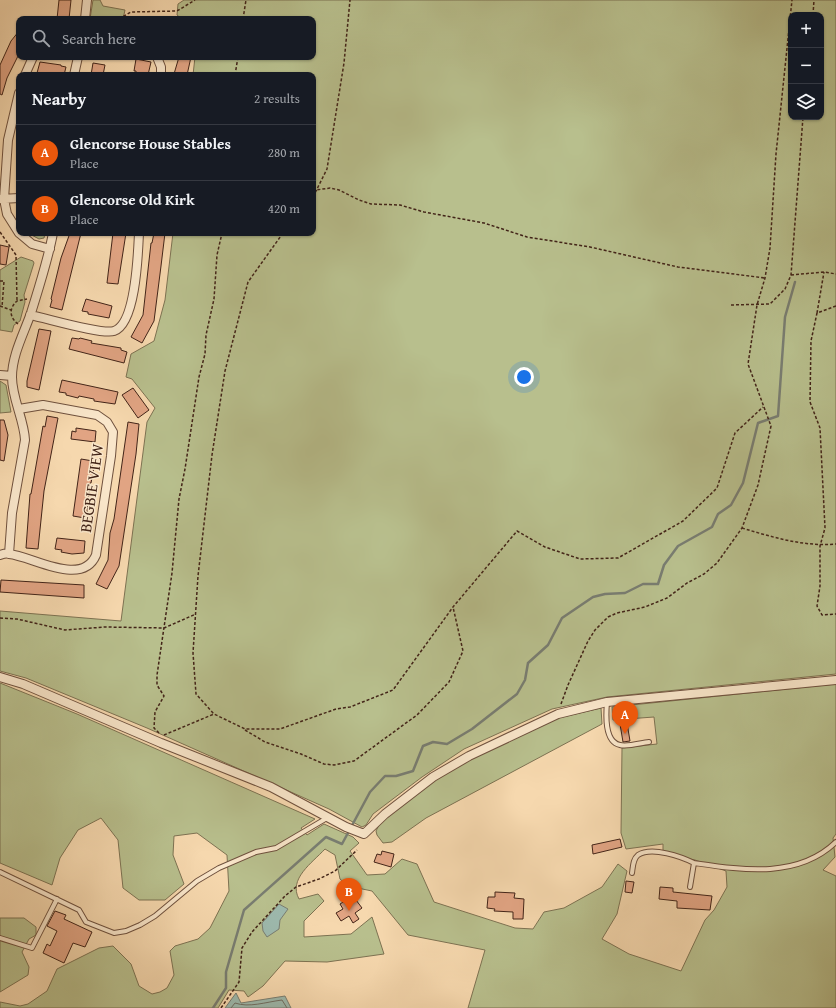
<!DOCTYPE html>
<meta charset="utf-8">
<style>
body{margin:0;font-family:"Gentium Book Plus",serif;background:#20242c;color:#f1f3f6}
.controls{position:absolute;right:12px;top:12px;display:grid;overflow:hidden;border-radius:8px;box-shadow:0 1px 3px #0004}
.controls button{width:36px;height:36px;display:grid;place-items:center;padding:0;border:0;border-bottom:1px solid #363941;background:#171b24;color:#f1f3f6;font:20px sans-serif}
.you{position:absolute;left:524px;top:377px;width:14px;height:14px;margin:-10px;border:3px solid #fff;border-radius:50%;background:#1a73e8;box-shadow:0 0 0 6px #1a73e833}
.badge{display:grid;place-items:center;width:26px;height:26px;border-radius:50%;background:#ea580c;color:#fff;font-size:13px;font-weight:700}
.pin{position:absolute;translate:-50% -33px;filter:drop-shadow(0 1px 2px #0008)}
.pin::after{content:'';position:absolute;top:21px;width:14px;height:12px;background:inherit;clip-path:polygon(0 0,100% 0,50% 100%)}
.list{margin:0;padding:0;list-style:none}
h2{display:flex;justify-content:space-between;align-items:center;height:52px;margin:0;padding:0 16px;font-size:17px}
h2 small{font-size:13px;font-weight:400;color:#9ea1a6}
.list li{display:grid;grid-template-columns:26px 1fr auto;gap:12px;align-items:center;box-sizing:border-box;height:56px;padding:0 16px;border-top:1px solid #363941}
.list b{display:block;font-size:15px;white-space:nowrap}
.list p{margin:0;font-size:13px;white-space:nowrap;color:#9ea1a6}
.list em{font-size:13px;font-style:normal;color:#9ea1a6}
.icon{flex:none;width:22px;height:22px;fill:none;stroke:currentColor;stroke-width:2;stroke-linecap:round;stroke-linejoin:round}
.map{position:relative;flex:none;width:836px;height:1008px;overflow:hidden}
.search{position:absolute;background:#171b24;box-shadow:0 1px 3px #0004;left:16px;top:16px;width:300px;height:44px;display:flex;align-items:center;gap:10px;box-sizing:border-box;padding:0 14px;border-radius:8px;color:#9ea1a6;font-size:15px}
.panel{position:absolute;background:#171b24;box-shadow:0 1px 3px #0004;left:16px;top:72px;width:300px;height:164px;border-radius:8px}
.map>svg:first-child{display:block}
.green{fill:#b8bf8d;stroke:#7d7252;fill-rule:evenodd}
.water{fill:#9db9ad;stroke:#797d71}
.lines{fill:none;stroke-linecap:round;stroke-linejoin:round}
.shore{stroke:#706e62;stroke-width:1}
.stream{stroke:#797d71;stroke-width:2.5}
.building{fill:#e1a483;stroke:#422418}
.service-casing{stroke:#6f513e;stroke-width:6}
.minor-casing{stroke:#6f513e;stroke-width:10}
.path{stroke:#422418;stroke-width:1.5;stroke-dasharray:3 2;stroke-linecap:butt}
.service{stroke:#f9e6ca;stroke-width:4}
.minor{stroke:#f9e6ca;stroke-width:8}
.labels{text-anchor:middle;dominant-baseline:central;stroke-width:3;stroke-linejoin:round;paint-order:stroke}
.street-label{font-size:16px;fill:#422418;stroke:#f9e6ca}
</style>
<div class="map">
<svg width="836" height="1008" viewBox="0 0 836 1008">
<rect width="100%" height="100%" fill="#f6d8ae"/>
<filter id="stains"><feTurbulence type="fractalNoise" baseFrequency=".005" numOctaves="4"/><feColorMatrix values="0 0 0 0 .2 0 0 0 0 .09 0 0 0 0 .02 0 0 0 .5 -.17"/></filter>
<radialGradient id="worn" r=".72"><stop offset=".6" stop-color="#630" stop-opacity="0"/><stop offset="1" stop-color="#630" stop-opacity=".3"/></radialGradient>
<path class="green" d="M93 0H100L103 6 125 10 123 19H90Z
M184 0H836V674L607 697 552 709 464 749 422 777 373 814 366 825 362 827 329 809 147 728 26 678 0 671V611L121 621 147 422 155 408 132 379 126 377 131 354 154 341 165 300 173 233H313V75H193L195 57H313V19H182L177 15 178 4ZM791 15H821V117H791Z
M28 233H45L44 238 39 239Z
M21 257 33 261 34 263 24 295 25 302 20 321 14 325 12 332 0 330V270Z
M0 381 6 385 11 412 0 413Z
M0 683 77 714 315 819 301 828 307 835 324 824 353 837 359 843 350 851 367 875 385 874 402 859 417 864 434 902 515 928 533 929 544 912 564 908 602 887 618 864 627 871 617 914 602 939 629 954 681 971 705 920 714 910 727 887 726 871 695 860 663 854V844L626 849 621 833 622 748 657 744 654 717 613 720 612 707 836 684V834L833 838 835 857 823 870 836 876V1008H468L485 950 408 935 372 891 348 886 340 879 335 855 325 849C312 863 288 879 299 899L318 894 324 901 304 921V937L351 934 372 917 384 954 327 962 285 961 263 986 248 997 244 991 229 990 218 1008H0V1002L20 1006 28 1004 47 991 57 969 99 948 113 946 131 964 139 986 152 994 160 992 167 988 174 975 170 951 175 946 198 939 210 928 229 891 227 855 197 833 174 836 173 855 184 884 165 900H139L123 888 118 840 101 818 78 830 60 858 52 885 0 863Z
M601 708 602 724 426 818 392 842 383 843 377 835 376 831 380 823 415 793 471 758 558 718Z
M0 918H24L36 927V935L29 939 22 952 29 967 28 975 0 992Z"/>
<path class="water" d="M279 904 288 909 280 920 279 929 267 937 263 931 262 923Z
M236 993 241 1003 285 996 291 1008H225Z"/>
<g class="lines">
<path class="shore" d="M231 1008 235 1003C249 1008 266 1002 282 1000L287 1008"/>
<path class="stream" d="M213 1008 226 988V972L244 910 326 837 342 844 370 792 385 776H396L413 771 423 746 433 742 447 744 472 729 517 694 525 680 528 663 548 645 562 618 593 597 605 594 625 593 643 584H658L664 565 678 546 712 527 718 514 731 505 743 483 758 423 778 416 785 317 795 282"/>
</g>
<path class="building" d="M59 0H71L69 19H57Z
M19 31V54L7 78 2 95 0 94V65L11 41Z
M179 57H191L187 75 174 74Z
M136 59 151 62 148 75H136V71H134Z
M40 62 61 65V66L66 67 64 75 37 73Z
M93 63 105 65 103 75H91Z
M70 233H81L62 310 50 307 52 300 51 299 61 258Z
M113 233H126L118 284 107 283Z
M154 233H165L161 266 154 321 142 343 131 337 143 315 151 243H152Z
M0 245 9 247 6 265 0 264Z
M86 299 112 306 109 318 88 314V312L82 311Z
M39 329 51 331 39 390 27 387V381Z
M72 338 79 339 80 338 92 341 91 343 121 348V350L127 352 124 363 69 349Z
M62 380 118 392 115 404 94 401V399L79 396 78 398 66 395V393L59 392Z
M133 388 149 410 138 418 122 395Z
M47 416 58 418 44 491 38 549 26 548 30 494H31L43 426 45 427Z
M0 420H4L8 435 4 461 0 460Z
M128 422 139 424 136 454 119 566 107 589 96 584 108 560 110 533 114 519Z
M76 428 96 431 95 442 71 439 72 431 76 432Z
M81 459 93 461 92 467H94L91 483H90L87 513H85V518L73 516Z
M57 538 85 541 84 553 72 554 61 552 62 550 55 549Z
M1 580 84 585V598L0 592Z
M627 723 630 741 623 742 620 724Z
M620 839 622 847 593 854 592 845Z
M382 851 394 854 391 867 374 862 377 854 381 855Z
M626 881 634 882 632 893 625 892Z
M660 887 673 888V892L712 896 710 910 677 908V901L659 899Z
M495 892 515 893 514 898 524 899 523 919H513V912L494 911 495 909 487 908 488 897H495Z
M348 899 351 904 356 900 362 908 355 913 359 919 353 923 349 916 341 921 336 913 343 909 340 904Z
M55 911 66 915 64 919 92 932 85 947 73 943 64 963 43 953 47 944 50 946 57 931 47 926Z"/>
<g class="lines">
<defs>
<path id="service" d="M607 702C606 714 604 742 620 745 628 747 640 743 649 742
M0 872 79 910 86 922 114 933 126 931 140 925 155 916 197 881 219 868 256 852 276 848 327 818
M632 873C633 866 633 859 638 855 652 846 682 857 694 863
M690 887 694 863C742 870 798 879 836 842
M0 938 32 948 57 899"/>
<path id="minor" d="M85 19 87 0
M157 57 161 67V75
M25 75 33 57
M74 75 78 57
M19 93 8 140 4 199 7 214 19 233
M1 199 19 198
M19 233 32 244 50 249
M30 315C46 318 102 335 114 331 136 324 138 253 139 233
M0 375 12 376
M9 554 12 513 25 440C24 419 12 399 12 377 12 355 24 333 31 313 39 287 48 260 53 233
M0 555C3 554 7 553 9 554 32 556 82 588 96 555L111 456 113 432 107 422 97 415 43 405 19 409
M0 677 23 684 161 743 271 787 346 827 364 834 385 814 433 777 469 756 558 714 607 702 836 680"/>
</defs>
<use href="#service" class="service-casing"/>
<use href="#minor" class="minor-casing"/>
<path class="path" d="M813 15 814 0
M119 19 131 12 177 11 195 0
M243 19 246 0
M235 75 238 57
M313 188 316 190 330 188 339 190 359 200 371 204 400 205 424 212 484 223 527 237 590 247 678 267 765 278
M313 197 327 169 344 63 350 0
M0 232 16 255 17 301
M283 233 248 282 225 371 212 455 198 576 193 653 196 694 214 714 245 729H280L336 709 350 707 393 690 453 607 517 531 545 547 580 559 618 558 683 521 717 488 735 433 763 407
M791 275 824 272 836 274
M0 281H4L2 307
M731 305 770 304 785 289 791 275 803 117
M0 306 11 310
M836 306 817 313 811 341 810 402 820 428 825 528 820 546V586L817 606 822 615 836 614
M817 313 824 272
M18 324C9 317 9 308 17 301L27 299
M742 528C772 537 804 547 836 544
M0 618 17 619 65 630 105 627 164 628 196 614
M561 704 568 685 588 641 595 630 608 617 617 613 645 607 667 598 687 583 704 574 717 563 742 528 758 485 771 426 748 364 757 305 765 278 770 248 776 154 792 0
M245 730 265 742 301 754 324 764 334 765 354 761 417 715 449 682 463 651 453 607
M159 733 154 728 155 712 164 696 157 685V675L172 573 179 499 185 469 199 377 205 354 206 335 214 299 217 255 222 233
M164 735 214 714
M221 1008 239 982 242 948 252 932 285 896 296 887 319 879 335 871 357 850"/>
<use href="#service" class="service"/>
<use href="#minor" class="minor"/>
</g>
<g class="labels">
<g class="street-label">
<text transform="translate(91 488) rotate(-82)">BEGBIE VIEW</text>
</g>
</g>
<rect width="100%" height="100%" filter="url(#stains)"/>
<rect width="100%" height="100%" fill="url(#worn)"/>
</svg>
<div class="controls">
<button>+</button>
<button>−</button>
<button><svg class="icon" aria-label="layers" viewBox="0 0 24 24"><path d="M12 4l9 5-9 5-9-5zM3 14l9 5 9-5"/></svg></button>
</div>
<div class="you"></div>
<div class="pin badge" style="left:625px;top:734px">A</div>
<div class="pin badge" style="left:349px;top:911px">B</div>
<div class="search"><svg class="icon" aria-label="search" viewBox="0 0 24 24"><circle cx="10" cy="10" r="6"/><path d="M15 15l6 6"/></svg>Search here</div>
<section class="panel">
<h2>Nearby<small>2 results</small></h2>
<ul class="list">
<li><span class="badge">A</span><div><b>Glencorse House Stables</b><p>Place</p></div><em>280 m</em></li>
<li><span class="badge">B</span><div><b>Glencorse Old Kirk</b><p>Place</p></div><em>420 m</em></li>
</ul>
</section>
</div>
